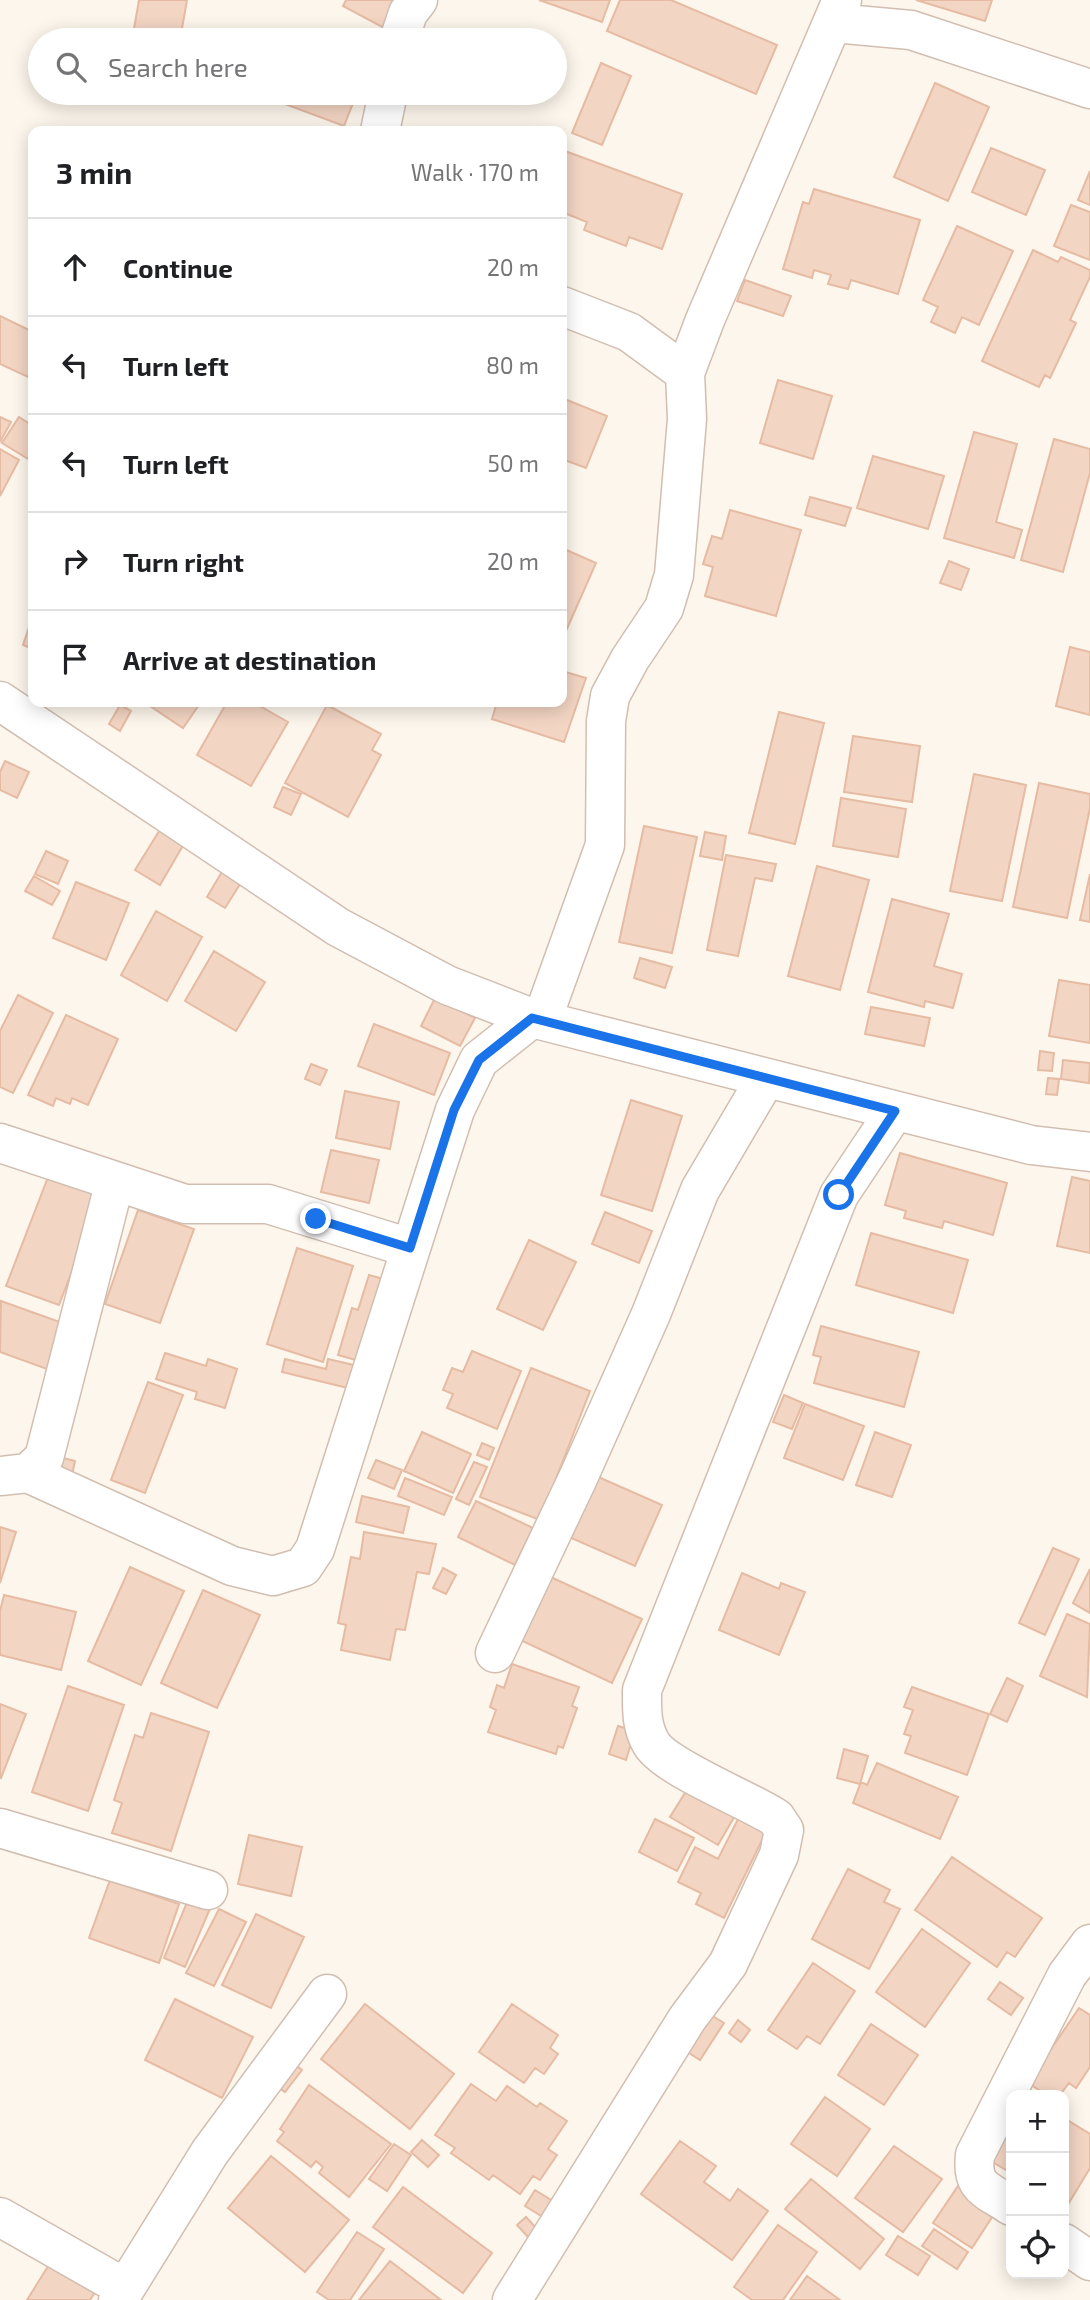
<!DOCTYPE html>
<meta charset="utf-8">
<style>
body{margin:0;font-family:"Exo 2",sans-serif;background:#f6f6f6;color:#202124}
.controls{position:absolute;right:21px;bottom:21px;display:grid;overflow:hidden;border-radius:14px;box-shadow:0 4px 18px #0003}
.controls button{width:63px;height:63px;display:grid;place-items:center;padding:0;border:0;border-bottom:2px solid #e0e0e0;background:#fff;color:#202124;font:35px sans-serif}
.stop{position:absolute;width:21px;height:21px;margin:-16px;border:5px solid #1a73e8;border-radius:50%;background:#fff}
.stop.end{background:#1a73e8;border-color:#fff;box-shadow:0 2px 7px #0008}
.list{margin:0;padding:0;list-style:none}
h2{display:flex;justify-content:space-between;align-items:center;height:91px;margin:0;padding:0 28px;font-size:30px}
h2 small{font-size:23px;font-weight:400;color:#757577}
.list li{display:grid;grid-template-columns:46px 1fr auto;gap:21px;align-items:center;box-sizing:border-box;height:98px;padding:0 28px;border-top:2px solid #e0e0e0}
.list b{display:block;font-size:26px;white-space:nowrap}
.list em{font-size:23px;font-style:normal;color:#757577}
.icon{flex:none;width:38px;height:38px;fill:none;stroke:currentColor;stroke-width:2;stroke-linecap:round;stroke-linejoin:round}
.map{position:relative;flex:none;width:1090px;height:2300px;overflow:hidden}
.search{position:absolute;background:#fff;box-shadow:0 4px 18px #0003;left:28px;top:28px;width:539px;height:77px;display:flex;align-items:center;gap:18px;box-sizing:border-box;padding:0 24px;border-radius:38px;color:#757577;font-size:26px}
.panel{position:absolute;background:#fff;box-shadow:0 4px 18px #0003;left:28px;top:126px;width:539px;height:581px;border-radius:14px}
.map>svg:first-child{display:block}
.building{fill:#f3d5c3;stroke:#e6bba3;stroke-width:2}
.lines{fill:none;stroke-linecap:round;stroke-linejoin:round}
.minor-casing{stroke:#d1beb0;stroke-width:41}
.minor{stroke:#fff;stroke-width:38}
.route{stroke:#1a73e8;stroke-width:9}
</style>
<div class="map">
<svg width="1090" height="2300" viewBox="0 0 1090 2300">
<rect width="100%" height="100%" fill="#fdf6ec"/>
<path class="building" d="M139 0H187L180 40H132Z
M346 0H399L384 28 343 6Z
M539 0H610L602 22Z
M620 0H671L777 45 756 94 607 31Z
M916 0H992L985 21Z
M299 32 321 40H297Z
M601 63 631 76 602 145 572 133Z
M935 83 989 107 948 201 894 177Z
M277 93H357L344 126 274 100Z
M991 148 1045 170 1026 215 972 192Z
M565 151 682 194 662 249 629 237 626 246 584 230 587 222 562 212V159Z
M1090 171V205L1078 200Z
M814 189 920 220 898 294 851 280 848 289 828 284 831 275 814 270 812 278 783 269 803 202 809 204Z
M1071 205 1090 212V260L1054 246Z
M957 226 1013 251 979 325 962 317 955 333 931 322 938 307 923 300Z
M1033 250 1058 262 1061 257 1090 270V277L1070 320 1076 323 1050 378 1045 375 1039 387 982 361Z
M745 280 791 296 783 316 737 301Z
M0 316 33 332V365L28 377 0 364Z
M778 380 832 396 813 459 760 443Z
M562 398 607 416 586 468 562 459Z
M0 417 11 422 0 442Z
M19 417 33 426V455L30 460 2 443Z
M974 432 1017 444 996 522 1022 530 1014 558 944 538Z
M1054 439 1090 449V473L1063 572 1021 560Z
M0 449 19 460 0 496Z
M873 456 944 476 928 529 857 508Z
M810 497 851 508 845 526 805 515Z
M730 510 801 530 776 616 705 596 713 567 703 564 712 536 722 539Z
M562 548 596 563 562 640Z
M949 561 969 569 961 590 940 583Z
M33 615V649L23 645Z
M1070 647 1090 652V715L1056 706Z
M562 671 586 678 564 742 492 719 497 702H562Z
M144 702H201L183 728Z
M227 702H253L288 722 251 786 197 755Z
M120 705 131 711 120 731 109 724Z
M327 705 381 734 372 750 381 755 348 817 285 783Z
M779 712 824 723 795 844 749 833Z
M853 736 920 746 912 802 844 792Z
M5 761 29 772 17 798 0 790V772Z
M974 774 1026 785 1002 901 950 891Z
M1039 783 1090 794V808L1067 918 1013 907Z
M283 787 301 794 291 815 274 807Z
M841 798 906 809 898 857 833 846Z
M644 826 697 837 672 953 619 942Z
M161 828 185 842 160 885 135 870Z
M705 832 726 836 722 860 700 856Z
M46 851 68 861 58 884 35 874Z
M726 855 776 864 772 881 755 878 738 956 707 950Z
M817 866 869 880 840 990 788 976Z
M223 870 242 881 225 908 207 897Z
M1090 874V922L1080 920Z
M34 876 60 891 52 905 25 891Z
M76 882 129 903 106 960 53 938Z
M892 899 949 914 934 966 962 974 953 1008 925 1001 924 1007 868 992Z
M156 911 202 937 167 1001 121 975Z
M214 951 265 982 236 1031 185 1001Z
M640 958 672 967 665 988 634 978Z
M1059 980 1090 985V1043L1049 1036Z
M18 995 53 1013 13 1093 0 1087V1031Z
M435 998 475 1018 460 1046 421 1026Z
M871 1007 930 1018 924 1046 865 1034Z
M66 1015 118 1039 88 1105 72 1098 70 1104 56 1098 53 1106 28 1095Z
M374 1024 450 1053 434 1095 358 1066Z
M1040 1051 1054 1053 1052 1071 1038 1070Z
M1063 1060 1090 1063 1089 1083 1061 1079Z
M311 1064 327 1070 320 1085 305 1079Z
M1048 1078 1059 1079 1057 1095 1046 1094Z
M345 1091 399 1102 390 1149 336 1138Z
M631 1100 682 1116 652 1211 601 1195Z
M331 1150 379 1160 369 1203 321 1192Z
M900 1153 1007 1183 993 1235 944 1221 942 1228 904 1218 906 1211 885 1205Z
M50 1172 102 1193 59 1305 6 1286Z
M1072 1177 1090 1181V1253L1057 1246Z
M138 1210 194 1229 160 1323 105 1304Z
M605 1212 652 1231 639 1263 592 1244Z
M871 1233 968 1260 953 1313 856 1285Z
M529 1240 576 1262 543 1330 497 1309Z
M297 1248 353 1266 323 1362 267 1344Z
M369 1275 387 1280 363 1362 338 1355 352 1308 358 1310Z
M1 1301 74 1327 58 1373 0 1352Z
M821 1326 919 1352 904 1407 814 1383 821 1357 813 1355Z
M472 1351 521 1371 497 1429 447 1408 453 1394 443 1390 452 1368 463 1372Z
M165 1353 206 1366 208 1359 237 1369 225 1408 195 1399 197 1392 156 1379Z
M285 1359 326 1369 328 1359 358 1366 352 1389 282 1372Z
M531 1368 590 1391 540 1520 480 1497Z
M148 1382 183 1395 145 1493 111 1480Z
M784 1395 803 1403 792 1429 773 1422Z
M805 1404 864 1426 843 1480 784 1458Z
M422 1432 471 1454 453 1493 404 1471Z
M875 1432 911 1445 892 1497 856 1485Z
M482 1443 494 1448 489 1460 477 1455Z
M51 1455 75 1461 71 1480Z
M376 1460 402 1470 394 1489 368 1478Z
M474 1462 487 1467 469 1505 456 1499Z
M596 1476 662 1505 635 1566 569 1537Z
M405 1478 452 1497 444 1515 398 1496Z
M362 1496 409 1507 403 1533 356 1522Z
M476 1501 533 1528 515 1565 458 1537Z
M0 1527 16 1532 0 1583Z
M364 1532 436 1544 429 1574 417 1572 405 1630 396 1629 390 1660 341 1650 346 1625 338 1623 351 1557 360 1559Z
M1053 1548 1079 1559 1045 1635 1019 1623Z
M130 1567 184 1591 141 1685 88 1661Z
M443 1568 456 1575 446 1594 433 1588Z
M1090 1569V1613L1073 1603Z
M742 1573 779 1589 781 1583 805 1592 779 1655 719 1630Z
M544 1574 642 1619 612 1683 514 1637Z
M203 1590 260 1615 217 1708 161 1683Z
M4 1595 76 1612 61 1670 0 1655V1611Z
M1067 1614 1090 1624 1087 1697 1040 1676Z
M512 1664 579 1687 572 1706 577 1708 563 1748 558 1746 556 1754 488 1732 496 1710 490 1707 497 1685 504 1688Z
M1007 1678 1023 1686 1007 1722 990 1714Z
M68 1686 124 1705 88 1811 32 1792Z
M912 1687 989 1714 967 1775 905 1753 911 1736 904 1734 913 1710 904 1707Z
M0 1704 26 1714 1 1778 0 1777Z
M151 1713 209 1732 171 1851 112 1833 122 1803 114 1800 135 1735 143 1738Z
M618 1726 635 1731 626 1760 609 1754Z
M844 1749 868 1756 860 1784 837 1778Z
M877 1763 958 1797 940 1839 853 1803 861 1782 867 1785Z
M693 1780 740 1807 718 1845 670 1817Z
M739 1817 767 1830 724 1918 696 1904 701 1893 678 1882 695 1847 718 1859Z
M655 1819 694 1838 677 1871 639 1852Z
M249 1835 302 1847 291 1896 238 1884Z
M952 1857 1042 1918 1015 1957 1007 1952 997 1967 915 1910Z
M848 1869 890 1890 884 1902 900 1909 869 1969 812 1939Z
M110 1880 179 1904 159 1963 89 1938Z
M190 1895 212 1904 185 1967 164 1958Z
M219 1909 246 1922 214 1986 186 1973Z
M256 1914 304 1937 271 2008 222 1985Z
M922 1929 970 1963 925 2027 876 1992Z
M813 1963 855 1991 820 2044 807 2036 797 2049 768 2030Z
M1000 1982 1023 1998 1011 2015 988 1999Z
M175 1999 253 2037 222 2098 145 2060Z
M365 2004 454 2074 410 2129 321 2059Z
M512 2004 558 2035 550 2048 558 2054 544 2074 535 2068 524 2083 479 2052Z
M1079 2008 1090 2015V2067L1076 2088 1069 2083 1060 2095H1047L1028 2083Z
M706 2012 724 2023 700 2060 683 2049Z
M738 2020 750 2030 741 2042 729 2033Z
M871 2024 918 2055 884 2105 838 2075Z
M292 2062 302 2070 285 2092 274 2084Z
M471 2084 496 2101 507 2086 537 2107 540 2103 567 2121 548 2149 557 2155 540 2180 533 2176 520 2194 493 2175 489 2180 451 2153 455 2148 435 2135Z
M309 2085 391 2144 349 2197 319 2173 323 2167 316 2161 311 2167 277 2141 284 2132 280 2129Z
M825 2097 870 2129 837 2176 791 2144Z
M1011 2113V2173L984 2157Z
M1064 2118 1090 2134V2168L1067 2206 1064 2204Z
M422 2140 439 2155 428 2167 411 2152Z
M680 2141 716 2166 704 2182 730 2201 738 2189 768 2211 732 2260 641 2194Z
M394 2144 411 2155 387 2191 369 2179Z
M894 2146 942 2179 903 2232 855 2198Z
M271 2156 349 2220 305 2272 228 2208Z
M811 2179 884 2239 860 2269 785 2209Z
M958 2186 996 2211 972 2248 933 2223Z
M403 2187 492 2253 463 2293 373 2227Z
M535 2190 556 2203 546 2219 525 2206Z
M526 2217 538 2230 529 2238 517 2225Z
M778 2225 817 2252 783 2300H752L734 2287Z
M934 2229 968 2252 957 2269 922 2246Z
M357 2232 384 2249 350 2300H329L317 2292Z
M898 2236 930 2256 918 2275 886 2255Z
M52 2260 97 2289 90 2300H27Z
M390 2261 441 2300H359Z
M807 2276 840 2300H790Z"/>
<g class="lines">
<defs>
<path id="minor" d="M834 23 911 30 1090 89
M399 40 408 13 418 0
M380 131 388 93
M562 306 629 332 685 373
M0 701 338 927 447 985 532 1018 1031 1145 1090 1152
M542 1020 605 845 606 721 610 696 630 659 664 608 674 575 687 419 685 373 705 320 842 0
M0 1143 185 1204H268L410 1248
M28 1473 232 1566 273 1576 303 1567 315 1549 455 1110 479 1060 532 1018
M0 1476 28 1473 44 1458 115 1181
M495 1653 578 1478 651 1314 700 1190 766 1078
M0 1828 208 1890
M1011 2206C987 2189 971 2189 975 2155L1067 1975 1090 1944
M0 2217 125 2288
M1064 2243 1090 2261
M118 2300 210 2152 327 1994
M512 2300 687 2019 728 1964 779 1855 784 1830 776 1818C749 1800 664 1767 651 1743 641 1726 642 1709 642 1690L839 1195 895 1111"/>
</defs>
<use href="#minor" class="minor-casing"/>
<use href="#minor" class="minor"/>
</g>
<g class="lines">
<path class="route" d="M316 1219 410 1248 454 1110 479 1060 532 1018 895 1111 839 1195"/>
</g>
</svg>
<div class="controls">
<button>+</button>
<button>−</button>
<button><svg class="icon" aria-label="locate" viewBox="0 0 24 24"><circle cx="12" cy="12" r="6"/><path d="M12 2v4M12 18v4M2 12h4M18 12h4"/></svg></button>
</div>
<div class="stop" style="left:839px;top:1195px"></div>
<div class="stop end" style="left:316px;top:1219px"></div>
<div class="search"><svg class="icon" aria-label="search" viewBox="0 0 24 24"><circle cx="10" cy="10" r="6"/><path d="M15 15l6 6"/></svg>Search here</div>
<section class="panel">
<h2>3 min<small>Walk · 170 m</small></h2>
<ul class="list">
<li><svg class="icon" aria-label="ahead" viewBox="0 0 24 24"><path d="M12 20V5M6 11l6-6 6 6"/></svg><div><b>Continue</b></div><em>20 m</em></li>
<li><svg class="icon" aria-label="left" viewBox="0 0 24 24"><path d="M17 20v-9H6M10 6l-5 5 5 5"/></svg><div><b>Turn left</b></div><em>80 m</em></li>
<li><svg class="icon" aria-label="left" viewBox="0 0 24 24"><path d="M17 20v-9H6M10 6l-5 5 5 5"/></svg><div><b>Turn left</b></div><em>50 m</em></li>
<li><svg class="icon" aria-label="right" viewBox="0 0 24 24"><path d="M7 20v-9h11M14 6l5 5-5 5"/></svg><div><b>Turn right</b></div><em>20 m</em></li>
<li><svg class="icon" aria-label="arrive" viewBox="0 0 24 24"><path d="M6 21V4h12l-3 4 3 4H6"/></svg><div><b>Arrive at destination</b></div></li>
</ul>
</section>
</div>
